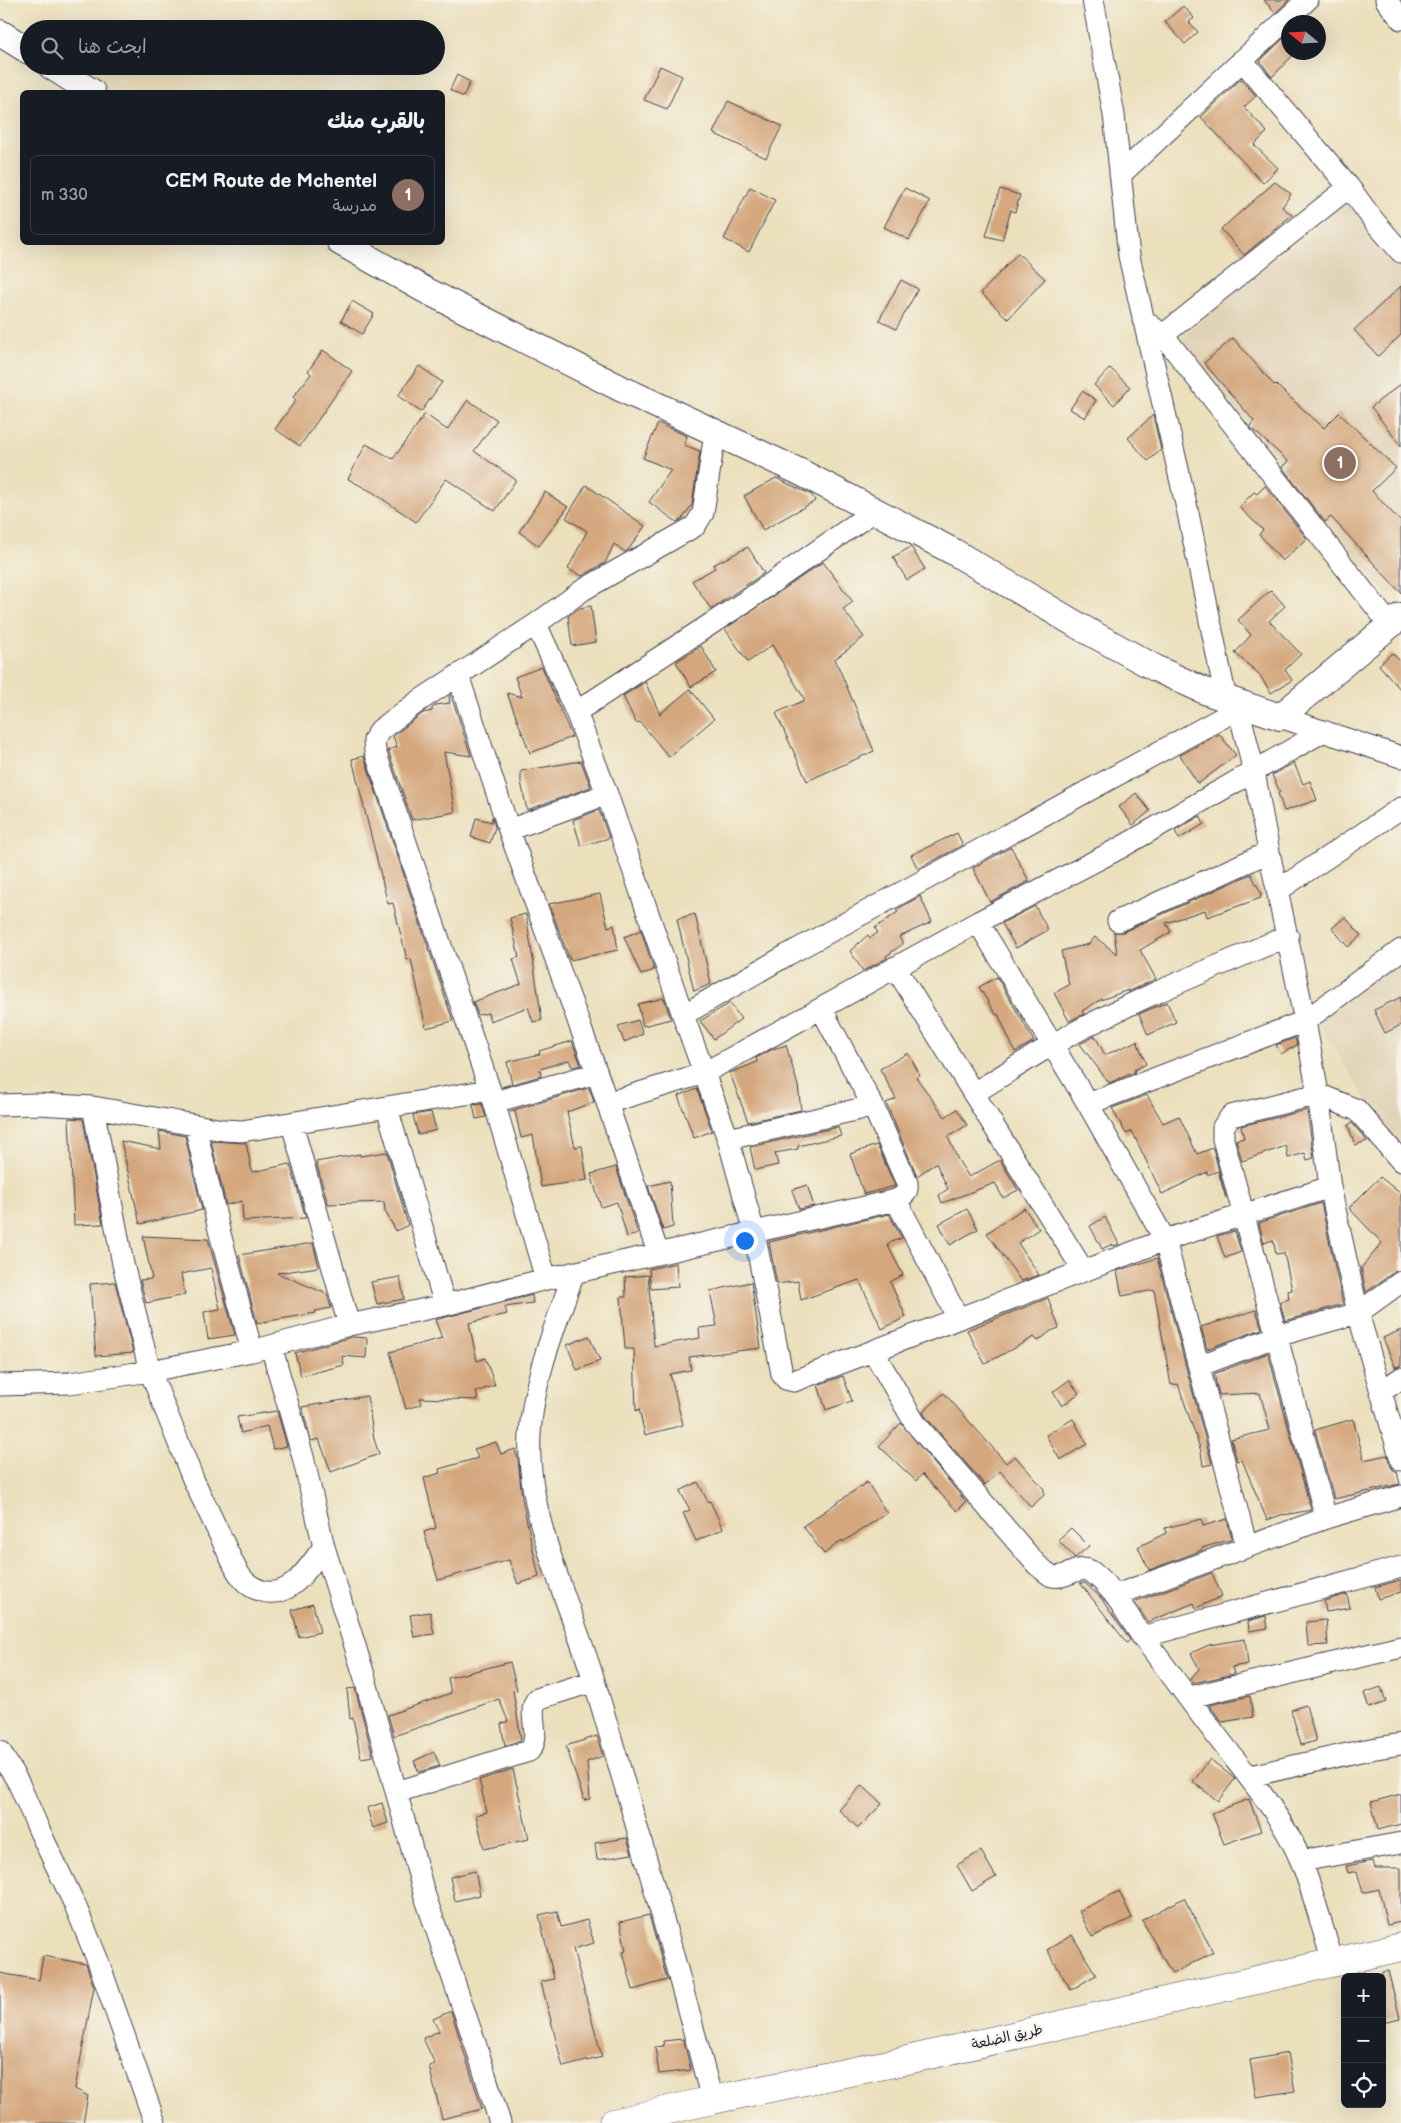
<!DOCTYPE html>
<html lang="ar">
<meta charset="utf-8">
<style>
body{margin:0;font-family:"Balsamiq Sans","Playpen Sans Arabic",sans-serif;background:#242831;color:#f1f3f6;direction:rtl}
.controls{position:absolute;right:15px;bottom:15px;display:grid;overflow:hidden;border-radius:8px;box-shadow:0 5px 20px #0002}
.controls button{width:45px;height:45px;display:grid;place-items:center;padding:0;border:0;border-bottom:1px solid #363941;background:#171b24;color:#f1f3f6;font:25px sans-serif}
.compass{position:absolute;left:1281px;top:15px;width:45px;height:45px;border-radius:50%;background:#171b24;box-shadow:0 5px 20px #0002;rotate:288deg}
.you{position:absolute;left:744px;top:1240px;width:18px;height:18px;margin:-12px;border:4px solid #fff;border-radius:50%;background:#1a73e8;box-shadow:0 0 0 8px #1a73e833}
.badge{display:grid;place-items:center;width:32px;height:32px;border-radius:50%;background:#c8321e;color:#fff;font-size:16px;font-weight:700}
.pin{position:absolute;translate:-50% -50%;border:2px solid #fff;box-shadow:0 1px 5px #0006}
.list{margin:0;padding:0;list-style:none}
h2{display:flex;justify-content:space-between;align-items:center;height:65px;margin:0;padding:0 20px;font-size:21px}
h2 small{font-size:16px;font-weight:400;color:#9ea1a6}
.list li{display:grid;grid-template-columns:32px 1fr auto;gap:15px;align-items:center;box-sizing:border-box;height:80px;margin:0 10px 10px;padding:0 10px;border:1px solid #363941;border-radius:8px}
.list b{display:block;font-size:19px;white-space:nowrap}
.list p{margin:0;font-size:16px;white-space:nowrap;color:#9ea1a6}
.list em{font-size:16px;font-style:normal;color:#9ea1a6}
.icon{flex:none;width:28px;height:28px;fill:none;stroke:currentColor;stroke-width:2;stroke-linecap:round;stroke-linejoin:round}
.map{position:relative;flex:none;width:1401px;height:2123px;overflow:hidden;direction:ltr}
.search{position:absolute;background:#171b24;box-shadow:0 5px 20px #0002;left:20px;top:20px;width:425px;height:55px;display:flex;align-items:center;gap:12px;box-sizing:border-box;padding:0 18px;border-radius:28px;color:#9ea1a6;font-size:19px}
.panel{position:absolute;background:#171b24;box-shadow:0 5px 20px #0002;left:20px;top:90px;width:425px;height:155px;border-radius:8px;direction:rtl}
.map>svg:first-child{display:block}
.built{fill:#e0d2b5}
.building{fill:#d4a77e}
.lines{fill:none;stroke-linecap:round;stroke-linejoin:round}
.minor-casing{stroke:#403e4e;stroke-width:23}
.tertiary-casing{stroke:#403e4e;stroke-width:28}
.primary-casing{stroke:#403e4e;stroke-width:29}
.minor{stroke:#fff;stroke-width:21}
.tertiary{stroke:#fff;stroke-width:26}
.primary{stroke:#fff;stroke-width:28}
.labels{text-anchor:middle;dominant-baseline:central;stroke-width:4.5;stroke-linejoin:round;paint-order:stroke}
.street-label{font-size:14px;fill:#22223b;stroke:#f7f3e8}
</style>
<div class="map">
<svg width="1401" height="2123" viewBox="0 0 1401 2123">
<rect width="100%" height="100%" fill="#f7f3e8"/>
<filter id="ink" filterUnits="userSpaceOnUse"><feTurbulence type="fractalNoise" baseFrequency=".02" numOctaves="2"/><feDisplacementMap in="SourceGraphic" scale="10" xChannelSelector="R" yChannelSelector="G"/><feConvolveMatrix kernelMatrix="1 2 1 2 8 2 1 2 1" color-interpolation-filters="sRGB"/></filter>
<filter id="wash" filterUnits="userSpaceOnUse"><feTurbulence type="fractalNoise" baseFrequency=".0096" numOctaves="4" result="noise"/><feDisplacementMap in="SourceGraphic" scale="20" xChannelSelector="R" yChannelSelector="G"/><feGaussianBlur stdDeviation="1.12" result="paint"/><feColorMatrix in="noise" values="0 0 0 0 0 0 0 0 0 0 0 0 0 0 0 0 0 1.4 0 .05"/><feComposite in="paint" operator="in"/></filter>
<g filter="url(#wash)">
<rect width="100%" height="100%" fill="#ebdfbc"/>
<path class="built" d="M1346 202 1401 266V586L1389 596 1178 339Z
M1401 961V1140L1394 1145 1318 1022Z"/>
<g id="blocks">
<path class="building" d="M1264 0H1289L1275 13Z
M1183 6 1194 18 1189 22 1198 32 1185 44 1165 22Z
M1288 34V52H1296L1272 77 1260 61Z
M660 66 682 76 667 109 644 100Z
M457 75 470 82 463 97 450 90Z
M1241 79 1256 96 1244 107 1267 132 1254 145 1278 168 1263 183 1201 117Z
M728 101 782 126 766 158 713 133Z
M1275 182 1291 194 1282 207 1292 215 1244 255 1221 229Z
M750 187 775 200 749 252 724 239Z
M905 188 930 201 909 240 884 227Z
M1000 189 1020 195 1015 212 1011 210 1002 240 986 236Z
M1018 253 1045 279 1008 319 981 293Z
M901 280 918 289 896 329 879 320Z
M1401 286V335L1378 356 1354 330Z
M352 301 374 314 362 334 341 321Z
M1233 338 1274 385 1275 384 1324 428 1339 413 1396 468 1372 491 1401 522V593L1331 517 1325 522 1282 467 1288 461 1251 428 1250 426 1254 421 1204 363Z
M323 350 352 371 300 446 275 429 296 400 293 397 311 374 308 371Z
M419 366 442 382 421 412 398 396Z
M1110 368 1130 387 1114 405 1094 385Z
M1401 384V446L1371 407Z
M1082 391 1096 400 1085 418 1070 409Z
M468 400 497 420 474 451 516 480 495 511 446 479 416 522 374 493 348 479 366 444 393 459 425 414 447 430Z
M1153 415 1161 450 1148 461 1128 438Z
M658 423 687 436 684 445 700 451 692 505 682 519 677 522 649 502 671 470 643 458Z
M776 478 812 495 815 501 763 530 744 496Z
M586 485 645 526 629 549 625 552 614 544 605 563 582 576 568 569 587 531 566 518Z
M1265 486 1307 539 1282 561 1259 534 1263 530 1239 507 1254 492 1257 494Z
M545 492 568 507 539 546 519 532Z
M748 547 764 573 711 609 692 581 715 568 713 565Z
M911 547 925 569 907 580 893 557Z
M823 562 853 602 843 609 864 637 835 659 874 751 807 781 776 713 805 700 772 645 748 662 725 629Z
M1271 590 1285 606 1269 621 1301 654 1285 670 1292 680 1271 693 1259 674 1235 653 1251 635 1238 620Z
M591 606 596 642 572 646 568 616 580 608Z
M701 646 716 672 691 687 676 662Z
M1392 653 1401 662V690L1379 665Z
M542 667 572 737 530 753 507 693 522 697 515 677Z
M645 682 660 714 690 689 714 719 669 757 640 722 636 723 623 696Z
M451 695 471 756 444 752 455 812 412 820 388 750 397 747 393 736 423 713 432 711V708L436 705 450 703 449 696Z
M1219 734 1236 755 1198 784 1180 755Z
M364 756 453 1021 426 1028 411 959 407 960 393 903 388 904 352 759Z
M581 761 591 787 527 810 521 782V771Z
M1294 763 1303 784 1310 781 1317 800 1284 811 1278 793 1280 792 1272 775Z
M1136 793 1150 811 1133 825 1119 807Z
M599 810 609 838 581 846 573 820Z
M1200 816 1204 824 1179 839 1175 831Z
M492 817 495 827 490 843 471 837 476 818 492 822Z
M957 833 963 845 918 869 911 855Z
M1011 847 1029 881 990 902 973 868Z
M1251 874 1262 895 1260 896 1261 898 1207 917 1205 910 1166 923 1171 932 1140 950 1156 979 1128 992V990L1098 1001 1082 1011 1084 1014 1069 1021 1054 993 1069 985 1061 951 1089 944 1095 937 1117 954 1114 932H1123Z
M600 894 608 927 614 925 618 950 570 960 549 904Z
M920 896 932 922 899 937 903 944 886 956 887 958 863 971 850 951 868 935 870 938 878 933 875 928 898 912 896 910Z
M1035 906 1048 930 1016 948 1002 923Z
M526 914 542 1020 533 1022 528 1007 490 1021 488 1013 478 1015 473 1002 521 984 513 959 519 957 510 918Z
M695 914 711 984 694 991 677 919Z
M1345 917 1361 935 1348 947 1332 928Z
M641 930 654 970 641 975 624 937Z
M997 977 1034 1041 1015 1052 998 1014 996 1015 979 987Z
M1401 997V1025L1385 1033 1374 1010Z
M664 998 671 1019 643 1026 638 1004Z
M1167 1002 1176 1022 1148 1035 1139 1014Z
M730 1003 741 1019 714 1039 700 1021Z
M638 1020 643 1034 624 1042 618 1026Z
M1095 1036 1105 1055 1137 1041 1146 1064 1134 1070 1135 1072 1109 1083 1080 1044Z
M1295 1038 1297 1045 1281 1054 1276 1045Z
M572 1041 581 1065 572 1067 569 1060 540 1069 541 1076 502 1087 512 1084 507 1062 540 1054 539 1051Z
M786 1045 798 1086 801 1110 748 1122 730 1073 757 1062 756 1058 773 1049Z
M908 1053 920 1075 916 1077 945 1117 957 1109 967 1125 948 1137 958 1160 969 1177 1000 1160 1018 1190 1003 1198 995 1183 942 1203 939 1195 948 1189 936 1163 917 1176 886 1103 896 1099 880 1069Z
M589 1088 594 1102 567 1112 575 1147 582 1146 587 1180 541 1187 533 1135 521 1138 515 1111 510 1112V1111Z
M697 1089 712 1131 694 1138 678 1096Z
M1147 1095 1163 1123 1179 1116 1197 1154 1213 1148 1226 1198 1218 1171 1207 1175V1172L1162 1194 1132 1131 1126 1134 1112 1108Z
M482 1104 486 1117 476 1119 473 1105Z
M1307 1110 1314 1158 1307 1160 1305 1153 1288 1158 1286 1146 1242 1161 1236 1140 1244 1138 1241 1126Z
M431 1112 436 1130 418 1135 413 1115Z
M69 1118 83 1119 103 1224 74 1225Z
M1352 1123 1367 1141 1355 1145 1348 1125Z
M838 1127 841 1136 798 1146V1149L775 1153 778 1165 755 1170 750 1147Z
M159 1131 185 1136 202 1210 140 1224 121 1141 161 1149Z
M211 1141 246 1143 252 1172 290 1164 306 1218 243 1221 242 1201 226 1205Z
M877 1145 895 1186 864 1194 850 1154Z
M387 1152 408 1225 396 1231 385 1211 384 1202 328 1204 316 1162 360 1154V1156Z
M616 1167 638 1234 627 1237 617 1202 601 1207 591 1174Z
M1380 1177 1401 1194V1270L1394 1272 1366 1292 1361 1268 1382 1243 1349 1208Z
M670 1181 673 1227 663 1230 648 1186Z
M807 1185 814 1206 799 1209 792 1190Z
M1321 1203 1343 1304 1285 1321 1280 1302 1289 1299 1288 1291 1292 1290 1284 1253 1276 1254 1273 1240 1264 1243 1259 1223Z
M1024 1208 1039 1229 1018 1243 1039 1275 1021 1281 987 1233Z
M967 1209 978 1229 950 1245 939 1224Z
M889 1214 902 1238 887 1244 903 1275 890 1282 906 1317 882 1329 859 1280 801 1300 798 1281 777 1284 769 1242Z
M1105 1217 1119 1244 1113 1246 1112 1244 1102 1249 1090 1226Z
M1235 1231 1241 1252 1225 1258 1217 1236Z
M143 1236 208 1239 235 1335 208 1339 204 1312 220 1309 211 1268 181 1274 185 1295 146 1303 140 1280 152 1279Z
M313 1243 319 1267 277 1273 327 1294 331 1308 315 1311 316 1313 257 1323 239 1255Z
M1157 1258 1212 1464 1203 1466 1201 1451 1178 1384 1171 1385 1154 1290 1122 1296 1117 1271Z
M676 1263 678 1287 651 1289 649 1269Z
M648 1275 654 1346 700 1338 699 1328 717 1326 710 1291 751 1282 761 1348 689 1357 691 1370 670 1374 683 1425 645 1435 639 1409 636 1411 634 1349H625L621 1297H626L625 1277Z
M400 1277 404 1299 377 1304 371 1282Z
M115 1282 133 1353 96 1356 90 1284Z
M532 1295 533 1303 505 1307 507 1314 469 1323 477 1361 485 1358 495 1385 476 1392 478 1400 420 1398 422 1404 406 1409 390 1352 442 1338 435 1320Z
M1048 1298 1059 1328 1051 1331 1038 1341 1034 1337 985 1364 967 1330Z
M1256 1310 1262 1329 1207 1349 1201 1327Z
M1401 1330V1366L1395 1367 1383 1338Z
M589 1336 600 1361 577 1370 567 1345Z
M352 1337 367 1338 366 1358 342 1356 344 1365 301 1376 295 1353Z
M1268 1353 1311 1510 1284 1515V1514L1267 1520 1242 1460 1237 1461 1231 1439 1270 1430 1260 1393 1219 1395 1214 1374Z
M843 1376 852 1401 826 1410 818 1385Z
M1069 1380 1079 1393 1062 1406 1053 1392Z
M944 1393 1006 1463 1015 1456 1044 1489V1495L1031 1507 1000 1471 985 1485 925 1416 923 1412Z
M367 1396 374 1439 379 1454 331 1472 319 1439 311 1441 302 1407Z
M277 1411 287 1446 273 1449 267 1426 241 1433 237 1417Z
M1073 1419 1087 1444 1060 1460 1046 1435Z
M1353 1419 1364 1460 1387 1455 1392 1469 1397 1472 1400 1484 1334 1499 1315 1430Z
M901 1423 966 1502 957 1511 922 1474 916 1481 879 1446Z
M496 1442 501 1454 515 1449 518 1459 522 1499 539 1577 518 1584 509 1560 438 1580 424 1532 436 1528 424 1478 440 1473 439 1469 478 1458 474 1449Z
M698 1482 708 1502 710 1501 723 1529 696 1541 683 1513 690 1510 680 1491Z
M867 1482 887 1513 843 1542 842 1540 824 1554 803 1526Z
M1202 1519 1203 1526 1227 1519 1232 1539 1202 1548V1550L1149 1570 1138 1547 1166 1533 1165 1528Z
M1071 1528 1089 1546 1075 1558 1058 1540Z
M1212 1573 1222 1596 1196 1608 1194 1603 1148 1622 1134 1602Z
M1401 1580V1592L1378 1599 1375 1587Z
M1080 1583H1085L1100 1597 1130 1640 1127 1643Z
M1347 1594 1350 1608 1326 1612 1324 1601Z
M313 1604 320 1632 299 1637 292 1610Z
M430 1612 434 1634 414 1637 410 1615Z
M1266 1616 1268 1628 1249 1631 1248 1621Z
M1326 1620 1328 1645 1308 1646 1306 1622Z
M1245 1639 1248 1664 1232 1667 1234 1674 1193 1683 1190 1679 1199 1669 1191 1653 1209 1645Z
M510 1662 517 1690 513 1691 521 1740 505 1746 501 1724 508 1721 499 1699 394 1736 388 1715 451 1693 448 1678Z
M1381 1687 1386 1702 1369 1708 1364 1693Z
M355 1688 373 1756 361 1758 353 1718 350 1719 347 1689Z
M1250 1696 1253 1717 1222 1722 1209 1705Z
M1306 1705 1316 1741 1301 1745 1291 1710Z
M597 1736 603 1756 587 1762 590 1799 584 1800 566 1746Z
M434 1752 440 1766 419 1772 414 1761Z
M1210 1759 1235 1779 1218 1801 1193 1782Z
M513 1769 529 1839 484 1849 476 1815 487 1812 479 1780Z
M862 1785 882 1804 858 1828 839 1810Z
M1401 1794V1824L1378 1830 1371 1802Z
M1249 1799 1261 1831 1224 1844 1212 1813Z
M382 1803 388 1823 373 1828 367 1808Z
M627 1838 632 1854 597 1860 595 1843Z
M981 1851 996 1877 972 1891 957 1865Z
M1373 1861 1375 1868H1401V1922L1387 1925 1379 1889 1363 1893 1357 1871 1348 1873 1346 1866Z
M475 1871 480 1895 455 1901 450 1877Z
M1119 1891 1132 1918 1092 1937 1079 1911Z
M1184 1898 1213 1952 1172 1974 1142 1920Z
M557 1911 561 1927 587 1920 594 1943 573 1949 602 2057 563 2067 541 1982 554 1979 539 1915Z
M649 1915 667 1980 633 1990 623 1952 626 1951 620 1922Z
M1072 1935 1096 1975 1071 1990 1047 1950Z
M43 1956 86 1964 94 1987 75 2089 88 2096 83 2123H0V1973L39 1980Z
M1388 1971 1400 2018 1382 2022V1972Z
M451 2011 482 2109 442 2119 429 2066 435 2064 423 2038 439 2031 433 2019Z
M683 2039 691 2070 659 2074 655 2047 664 2046 663 2041Z
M1288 2053 1295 2091 1256 2097 1250 2060Z"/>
</g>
</g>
<g filter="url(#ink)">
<use href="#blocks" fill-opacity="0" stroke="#403e4e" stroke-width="1"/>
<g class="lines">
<defs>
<path id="minor" d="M1093 0 1114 115 1129 256 1188 513 1226 699
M1386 0 1401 19
M1242 60 1349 187 1374 221 1401 252
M1120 175 1307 0
M1143 320 1163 335 1390 625
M1163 335 1349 187
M536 624 576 712 607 794 683 1015 728 1139 754 1232 782 1374 786 1379 794 1381 1165 1240 1330 1187
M458 675 509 830 597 1073 658 1253
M1237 702 1254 772 1269 852 1305 1021 1318 1094 1330 1187 1358 1313 1401 1460
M576 712 746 601 874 511
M1280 717 1401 757
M509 830 607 794
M1277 891 1401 808
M1118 921 1269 852
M978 922 1088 1104 1165 1240 1247 1547
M895 967 1083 1270
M683 1015 787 955 1238 709
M974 1093C1000 1077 1026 1060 1052 1045 1127 1002 1209 970 1288 936
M494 1102 597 1073
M607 1103 704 1073 978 922 1120 848 1324 731
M1088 1104 1305 1021 1401 950
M0 1105 37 1104 93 1107 223 1130 242 1131 490 1090
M93 1107 123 1264 150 1371 193 1479 236 1569C243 1581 249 1587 262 1591 292 1599 308 1567 324 1547
M387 1108 445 1305
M292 1124 349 1325
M195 1125 219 1230 252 1351
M728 1139 873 1106
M896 1200 958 1318
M574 1272C556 1325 533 1378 530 1434 525 1516 572 1607 595 1684 636 1822 676 1961 712 2100
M546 1279 494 1102 375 751 374 740 380 730 419 701 536 624 583 590 695 526 703 513 715 433
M271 1346 303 1457 324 1547 364 1675 424 1893 478 2052 500 2123
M873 1351 915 1423 1037 1565C1042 1568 1047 1574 1052 1576 1065 1580 1080 1563 1092 1572 1120 1594 1127 1618 1148 1644 1171 1674 1193 1705 1216 1735 1247 1776 1281 1813 1301 1861 1314 1893 1322 1929 1333 1962
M1199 1366 1277 1336 1358 1313 1401 1282
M0 1385 70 1383 150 1371 252 1351 349 1325 445 1305 546 1279 896 1200C905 1195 908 1193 907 1183L873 1106 822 1010
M1381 1392 1401 1378
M1326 1518 1223 1139V1127L1231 1116 1318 1094 1357 1110 1401 1161
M1116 1595 1326 1518 1401 1496
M1142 1637 1401 1567
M1190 1697 1401 1647
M0 1751 19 1784 40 1832 75 1905 98 1961 155 2123
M1250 1776 1365 1750 1401 1744
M397 1792 529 1751C543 1736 526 1713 537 1699L594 1681
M1301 1861 1401 1843"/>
<path id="tertiary" d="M0 33 29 51
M51 66 92 92
M340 242 425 290 624 390 800 472 954 552 1084 629 1157 669 1207 692 1280 717 1401 616"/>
<path id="primary" d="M613 2123 712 2100 894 2063 1401 1947"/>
</defs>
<use href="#minor" class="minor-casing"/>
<use href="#tertiary" class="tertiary-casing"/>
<use href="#primary" class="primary-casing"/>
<use href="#minor" class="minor"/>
<use href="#tertiary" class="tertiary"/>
<use href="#primary" class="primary"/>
</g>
</g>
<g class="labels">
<g class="street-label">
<text transform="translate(1007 2037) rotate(-13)">طريق الضلعة</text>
</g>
</g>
</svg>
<div class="controls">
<button>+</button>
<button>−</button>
<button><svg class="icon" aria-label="locate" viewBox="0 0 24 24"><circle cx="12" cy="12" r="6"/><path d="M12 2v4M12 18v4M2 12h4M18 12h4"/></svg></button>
</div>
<svg class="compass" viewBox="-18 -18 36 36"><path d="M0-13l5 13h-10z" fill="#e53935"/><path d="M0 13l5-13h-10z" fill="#9ea1a6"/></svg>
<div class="you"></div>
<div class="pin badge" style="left:1340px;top:463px;background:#8d6e63">1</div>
<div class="search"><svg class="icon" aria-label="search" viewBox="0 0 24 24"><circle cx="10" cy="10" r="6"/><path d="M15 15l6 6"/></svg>ابحث هنا</div>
<section class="panel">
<h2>بالقرب منك<small></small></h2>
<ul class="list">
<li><span class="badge" style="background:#8d6e63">1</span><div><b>CEM Route de Mchentel</b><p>مدرسة</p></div><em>330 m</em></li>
</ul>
</section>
</div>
